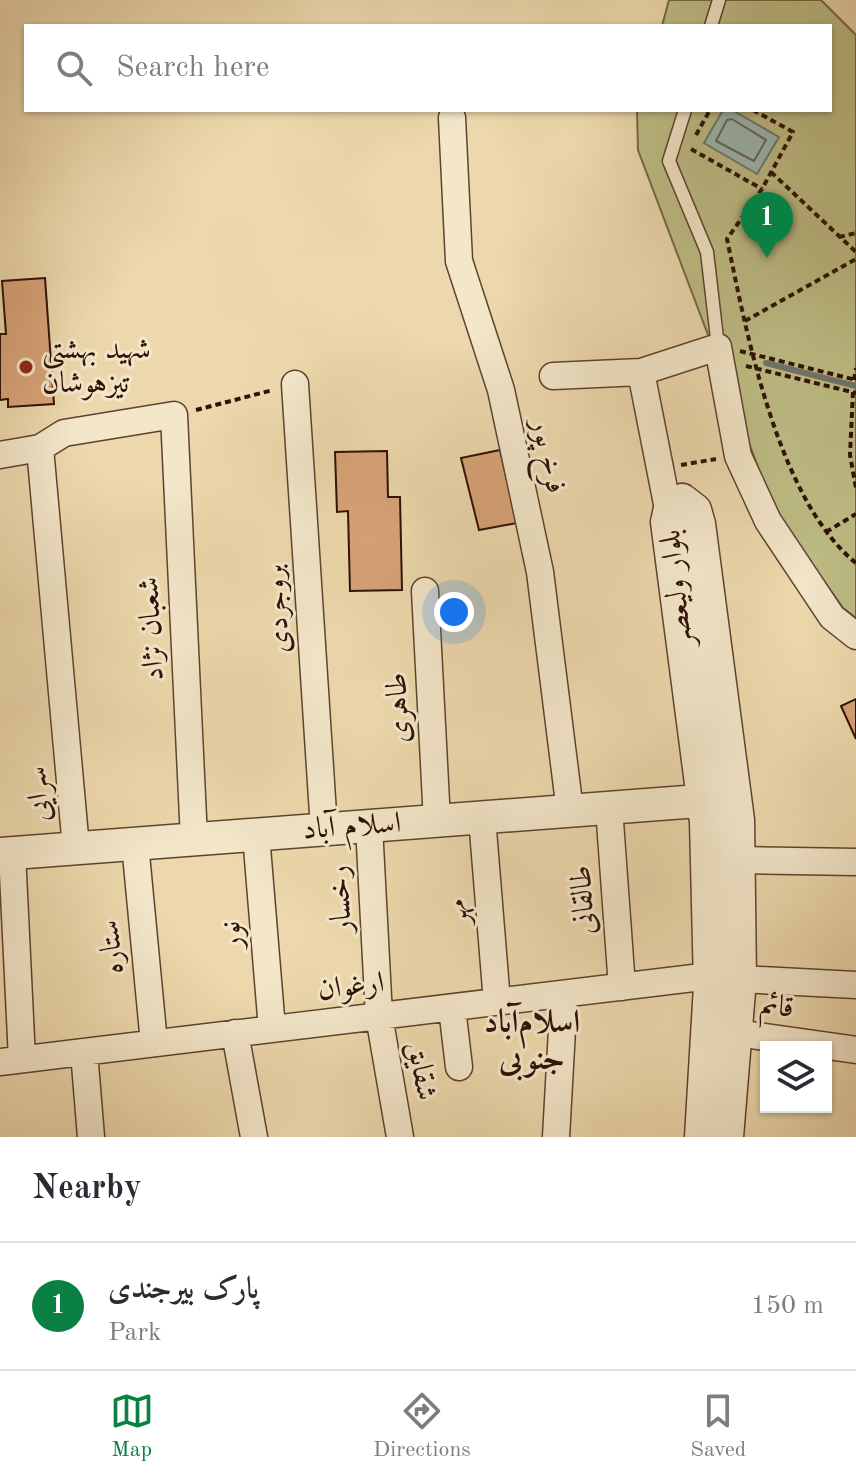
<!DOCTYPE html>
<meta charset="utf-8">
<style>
body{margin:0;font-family:"Old Standard TT",Amiri,serif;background:#f7f7f7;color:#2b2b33}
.controls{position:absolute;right:24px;bottom:24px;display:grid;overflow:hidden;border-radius:0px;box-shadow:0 2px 6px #0004}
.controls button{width:72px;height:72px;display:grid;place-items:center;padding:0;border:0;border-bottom:2px solid #e1e1e2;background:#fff;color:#2b2b33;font:40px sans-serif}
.you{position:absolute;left:454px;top:612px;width:28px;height:28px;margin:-20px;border:6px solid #fff;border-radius:50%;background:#1a73e8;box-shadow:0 0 0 12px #1a73e833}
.badge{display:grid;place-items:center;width:52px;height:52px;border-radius:50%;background:#0b8043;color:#fff;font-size:26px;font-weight:700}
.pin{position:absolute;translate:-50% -66px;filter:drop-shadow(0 2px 4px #0008)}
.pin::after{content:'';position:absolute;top:42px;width:28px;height:24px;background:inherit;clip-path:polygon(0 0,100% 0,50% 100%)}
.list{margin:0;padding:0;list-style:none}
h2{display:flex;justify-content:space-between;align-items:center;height:104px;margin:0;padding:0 32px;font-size:34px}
h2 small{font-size:26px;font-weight:400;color:#7c7c81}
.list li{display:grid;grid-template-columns:52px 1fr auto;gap:24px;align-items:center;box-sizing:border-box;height:128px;padding:0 32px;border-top:2px solid #e1e1e2}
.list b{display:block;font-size:30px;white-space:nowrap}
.list p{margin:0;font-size:26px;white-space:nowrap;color:#7c7c81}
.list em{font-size:26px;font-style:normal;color:#7c7c81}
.icon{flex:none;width:44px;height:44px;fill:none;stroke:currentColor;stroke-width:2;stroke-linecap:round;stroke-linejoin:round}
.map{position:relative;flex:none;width:856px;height:1137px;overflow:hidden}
.search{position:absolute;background:#fff;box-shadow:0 2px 6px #0004;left:24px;right:24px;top:24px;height:88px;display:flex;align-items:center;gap:20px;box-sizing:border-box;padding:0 28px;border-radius:0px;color:#7c7c81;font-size:30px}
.sheet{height:232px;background:#fff}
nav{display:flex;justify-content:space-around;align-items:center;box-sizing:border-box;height:112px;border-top:2px solid #e1e1e2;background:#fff;font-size:22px;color:#7c7c81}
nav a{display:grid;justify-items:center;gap:4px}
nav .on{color:#0b8043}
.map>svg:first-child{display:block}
.green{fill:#bebd85;stroke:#766745;stroke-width:2}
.water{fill:#9bb8b2;stroke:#6f756d;stroke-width:2}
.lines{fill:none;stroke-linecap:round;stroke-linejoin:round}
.shore{stroke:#64645c;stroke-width:2}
.stream{stroke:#6f756d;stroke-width:6}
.building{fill:#d8a378;stroke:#2d1105;stroke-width:2}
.service-casing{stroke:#5d432f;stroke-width:15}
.minor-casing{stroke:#5d432f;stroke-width:29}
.tertiary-casing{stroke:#5d432f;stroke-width:35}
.path{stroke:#2d1105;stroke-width:4;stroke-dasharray:6 4;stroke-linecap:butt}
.service{stroke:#f3e6c9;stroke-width:12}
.minor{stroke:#f3e6c9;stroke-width:26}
.tertiary{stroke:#f3e6c9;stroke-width:32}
.poi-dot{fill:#8f2418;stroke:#f3e6c9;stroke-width:3}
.labels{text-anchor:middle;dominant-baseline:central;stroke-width:6;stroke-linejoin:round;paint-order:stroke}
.poi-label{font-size:30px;fill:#2d1105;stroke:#f3e6c9;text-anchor:start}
.street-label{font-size:30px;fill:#2d1105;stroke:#f3e6c9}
.neighbourhood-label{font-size:32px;font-weight:bold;fill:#2d1105;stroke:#f3e6c9}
</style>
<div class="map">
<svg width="856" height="1137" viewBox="0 0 856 1137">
<rect width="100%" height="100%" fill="#ecd8ac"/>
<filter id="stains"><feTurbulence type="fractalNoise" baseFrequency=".0025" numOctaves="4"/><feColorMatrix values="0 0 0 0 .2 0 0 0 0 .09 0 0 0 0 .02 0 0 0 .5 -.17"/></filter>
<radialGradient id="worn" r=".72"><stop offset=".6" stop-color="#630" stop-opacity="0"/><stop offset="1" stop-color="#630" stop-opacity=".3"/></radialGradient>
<path class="green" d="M669 0H821L856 35V618L843 608 775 512 638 150 637 110H830V26H662Z"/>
<path class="water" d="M723 110H732L779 137 757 174 704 143Z"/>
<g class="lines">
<path class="shore" d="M732 119 766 140 754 161 716 141 727 120Z"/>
<path class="stream" d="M766 363 856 386"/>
</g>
<path class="building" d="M45 278 54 404 8 407V399L0 400V334H6L2 281Z
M500 450 517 523 479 530 461 458Z
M387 451 388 497H400L402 590 350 591 348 511 337 512 335 452Z
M856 699V739L841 706Z"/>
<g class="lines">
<defs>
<path id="service" d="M711 26 719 0
M685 110 669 161 707 252 718 347"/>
<path id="minor" d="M452 118 459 261 501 390 540 572 570 811
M641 372 669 514
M553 376 641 372 718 347 738 456 768 521 832 617 856 636
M295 384 324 829
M40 448 76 848
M0 455 40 448 64 433 174 415 194 839
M425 591 437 821
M609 808 622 987
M482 818 497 1002
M369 826 379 1016 400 1137
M256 835 272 1029
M135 844 154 1043
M12 853 22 1059
M740 860 856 862
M740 979 856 985
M452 1008 459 1067
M235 1033 254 1137
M736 1033 856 1050
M84 1052 91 1137
M0 1062 710 976
M556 1137 564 994"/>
<path id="tertiary" d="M0 854 725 799
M701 1137 710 986 706 822 667 522 671 504 682 500 695 510 699 524 738 820 740 979 727 1137"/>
</defs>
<use href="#service" class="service-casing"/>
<use href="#minor" class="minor-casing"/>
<use href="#tertiary" class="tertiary-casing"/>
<path class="path" d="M753 110 793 132 762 189 727 239C747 335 778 500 856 563
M696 135 710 110
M691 149 762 189
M771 172 856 252
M839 237 856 233
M745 321 856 259
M740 351 856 380
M746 366 856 393
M854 380 856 368
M853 392 850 455 856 488
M196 410 273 390
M681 465 716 459
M826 532 856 514"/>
<use href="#service" class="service"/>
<use href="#minor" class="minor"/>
<use href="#tertiary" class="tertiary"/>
</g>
<circle class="poi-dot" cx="26" cy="367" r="8"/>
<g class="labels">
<g class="poi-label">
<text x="42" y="350">شهید بهشتی<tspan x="42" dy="34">تیزهوشان</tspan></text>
</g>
<g class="street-label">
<text transform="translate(548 456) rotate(78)">فرخ پور</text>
<text transform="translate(677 588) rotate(-96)">بلوار ولیعصر</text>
<text transform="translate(278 609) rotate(-94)">بروجردی</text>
<text transform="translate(152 629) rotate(-93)">شعبان نژاد</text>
<text transform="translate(399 708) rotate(-93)">طاهری</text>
<text transform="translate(39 794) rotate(-95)">سرایی</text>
<text transform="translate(352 827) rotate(-4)">اسلام آباد</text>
<text transform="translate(341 899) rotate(-93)">رخسار</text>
<text transform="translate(584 900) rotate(-94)">طالقانی</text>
<text transform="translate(458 912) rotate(-95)">مهر</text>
<text transform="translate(232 935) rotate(-95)">نور</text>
<text transform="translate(112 947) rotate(-96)">ستاره</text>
<text transform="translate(351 987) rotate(-7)">ارغوان</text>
<text transform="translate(777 1007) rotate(8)">قائم</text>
<text transform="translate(421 1071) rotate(80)">شقایق</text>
</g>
<g class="neighbourhood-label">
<text x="532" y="1024">اسلام‌‌آباد<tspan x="532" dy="37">جنوبی</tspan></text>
</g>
</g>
<rect width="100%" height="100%" filter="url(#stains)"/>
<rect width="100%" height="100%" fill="url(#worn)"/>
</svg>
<div class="controls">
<button><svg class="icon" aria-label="layers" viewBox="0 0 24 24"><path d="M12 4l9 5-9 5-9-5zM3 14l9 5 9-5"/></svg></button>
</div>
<div class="you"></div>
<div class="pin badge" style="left:767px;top:258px">1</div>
<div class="search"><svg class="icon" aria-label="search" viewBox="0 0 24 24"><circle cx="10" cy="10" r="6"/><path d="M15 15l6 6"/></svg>Search here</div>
</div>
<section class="sheet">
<h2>Nearby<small></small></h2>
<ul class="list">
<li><span class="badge">1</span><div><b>پارک بیرجندی</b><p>Park</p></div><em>150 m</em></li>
</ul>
</section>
<nav>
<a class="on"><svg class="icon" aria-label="map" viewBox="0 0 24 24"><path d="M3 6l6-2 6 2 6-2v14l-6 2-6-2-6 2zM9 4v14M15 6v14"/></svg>Map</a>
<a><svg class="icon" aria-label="directions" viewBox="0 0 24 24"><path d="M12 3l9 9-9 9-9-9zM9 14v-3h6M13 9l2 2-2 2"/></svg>Directions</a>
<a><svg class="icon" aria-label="saved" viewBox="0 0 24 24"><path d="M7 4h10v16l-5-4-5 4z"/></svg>Saved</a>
</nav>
